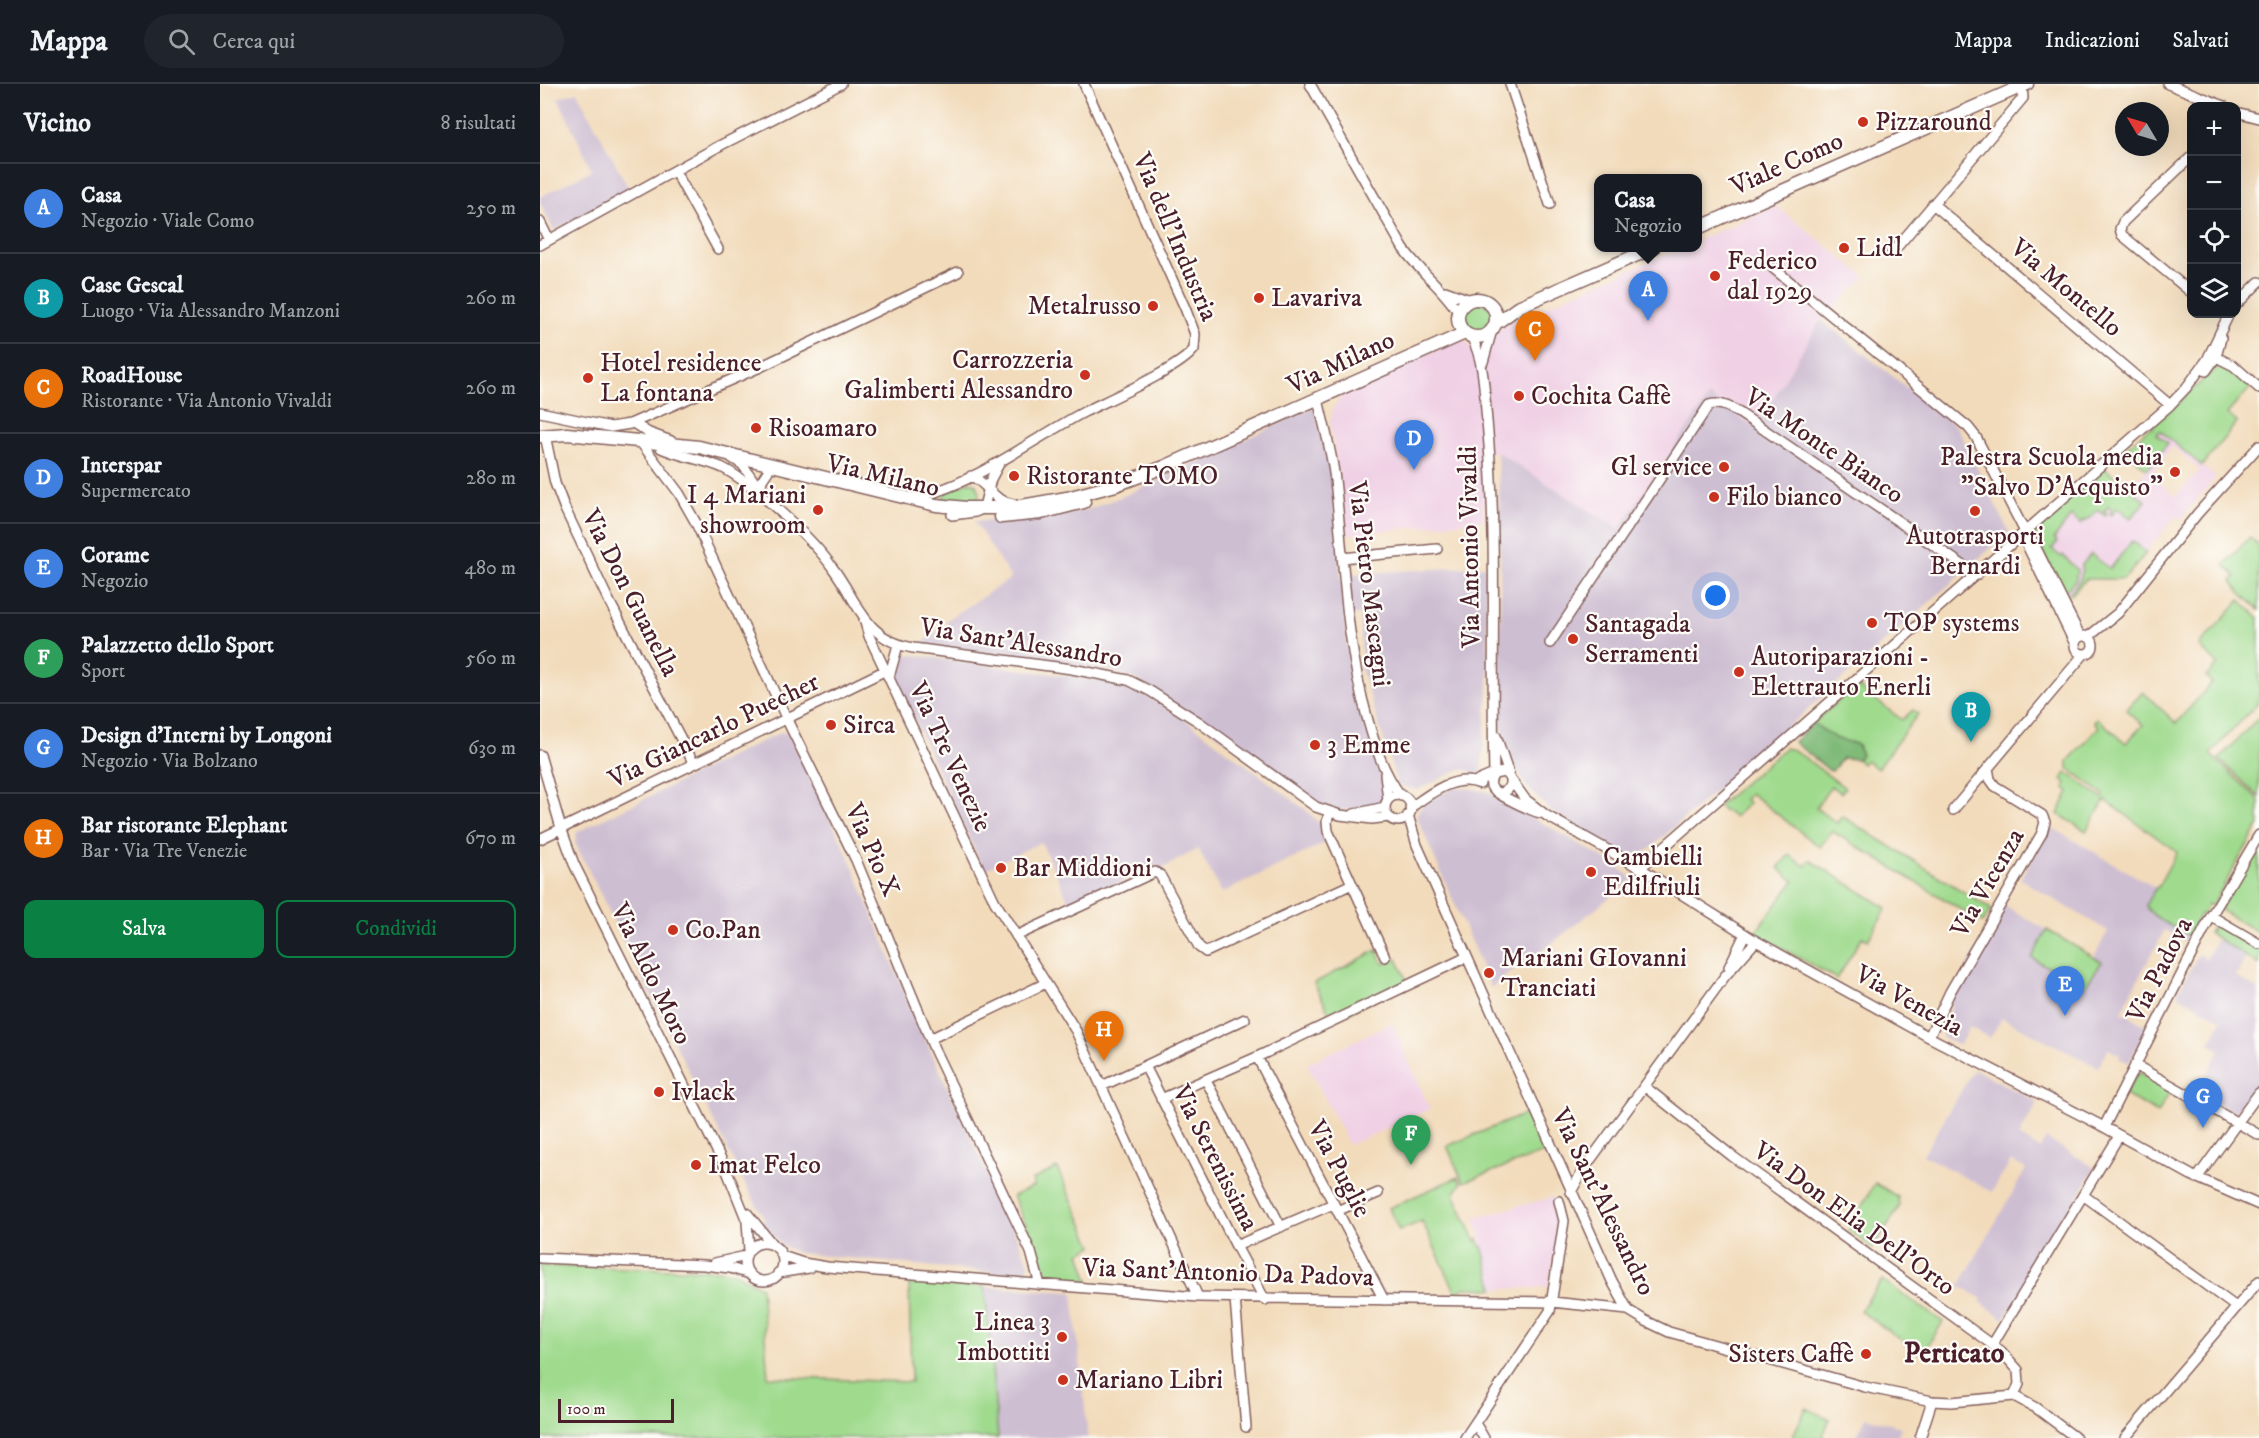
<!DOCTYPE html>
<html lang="it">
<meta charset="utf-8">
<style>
body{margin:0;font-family:"IM FELL DW Pica",serif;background:#20242c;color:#f1f3f6}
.controls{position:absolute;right:18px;top:18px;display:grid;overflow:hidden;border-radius:12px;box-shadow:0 6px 24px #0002}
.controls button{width:54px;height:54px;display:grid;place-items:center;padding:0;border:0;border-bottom:2px solid #363941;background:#171b24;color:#f1f3f6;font:30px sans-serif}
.compass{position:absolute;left:1575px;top:18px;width:54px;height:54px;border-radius:50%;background:#171b24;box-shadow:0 6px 24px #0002;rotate:308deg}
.scale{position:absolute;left:18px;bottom:15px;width:116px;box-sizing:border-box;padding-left:6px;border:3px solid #4a1f2b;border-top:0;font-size:16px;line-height:21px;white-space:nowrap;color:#4a1f2b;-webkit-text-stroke:4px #fdfcf7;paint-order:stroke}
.you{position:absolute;left:1176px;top:512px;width:21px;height:21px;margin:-15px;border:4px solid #fff;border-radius:50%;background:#1a73e8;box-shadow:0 0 0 9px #1a73e833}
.badge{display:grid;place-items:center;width:39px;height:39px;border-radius:50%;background:#0b8043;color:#fff;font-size:20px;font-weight:700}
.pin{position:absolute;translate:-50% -50px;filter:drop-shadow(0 2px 3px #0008)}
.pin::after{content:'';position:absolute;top:32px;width:21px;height:18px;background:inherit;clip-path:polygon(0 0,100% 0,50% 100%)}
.popup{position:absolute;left:1054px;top:90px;width:108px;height:78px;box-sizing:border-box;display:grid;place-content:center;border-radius:12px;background:#171b24;filter:drop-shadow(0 2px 4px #0005);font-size:20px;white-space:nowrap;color:#9ea1a6}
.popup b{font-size:22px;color:#f1f3f6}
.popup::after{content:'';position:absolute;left:50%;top:100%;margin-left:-12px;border:12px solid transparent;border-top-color:#171b24}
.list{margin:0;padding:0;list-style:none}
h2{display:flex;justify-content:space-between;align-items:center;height:78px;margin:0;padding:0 24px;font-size:26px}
h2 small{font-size:20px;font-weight:400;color:#9ea1a6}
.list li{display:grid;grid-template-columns:39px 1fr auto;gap:18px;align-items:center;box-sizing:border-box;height:90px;padding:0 24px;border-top:2px solid #363941}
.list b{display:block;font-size:22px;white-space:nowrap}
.list p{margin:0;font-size:20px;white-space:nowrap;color:#9ea1a6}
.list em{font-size:20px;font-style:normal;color:#9ea1a6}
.actions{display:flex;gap:12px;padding:18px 24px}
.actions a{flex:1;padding:14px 0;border:2px solid #0b8043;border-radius:12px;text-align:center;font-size:21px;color:#0b8043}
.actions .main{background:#0b8043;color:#fff}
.icon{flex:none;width:33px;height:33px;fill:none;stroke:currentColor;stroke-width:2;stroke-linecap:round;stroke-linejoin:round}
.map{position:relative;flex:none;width:1719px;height:1354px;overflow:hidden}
header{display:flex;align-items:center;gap:36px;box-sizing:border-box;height:84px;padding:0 30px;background:#171b24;border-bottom:2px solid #363941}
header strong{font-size:28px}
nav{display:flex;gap:33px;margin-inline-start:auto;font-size:21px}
.search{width:420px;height:54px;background:#20242c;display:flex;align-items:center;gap:15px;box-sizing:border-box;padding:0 21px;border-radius:33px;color:#9ea1a6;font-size:22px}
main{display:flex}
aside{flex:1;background:#171b24}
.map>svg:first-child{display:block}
.built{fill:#f0d0e5;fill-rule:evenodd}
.industrial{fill:#cebed2}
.green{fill:#9fda8d;stroke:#747c5c;stroke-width:1.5}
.forest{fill:#7fba78;stroke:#646c52;stroke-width:1.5}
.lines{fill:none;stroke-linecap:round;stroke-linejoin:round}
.minor-casing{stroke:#85615d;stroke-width:12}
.major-casing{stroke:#85615d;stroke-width:15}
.minor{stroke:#fff;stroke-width:9}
.major{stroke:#fff;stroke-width:12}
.poi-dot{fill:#c8321e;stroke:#fdfcf7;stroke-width:2}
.labels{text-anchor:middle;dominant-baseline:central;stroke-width:4.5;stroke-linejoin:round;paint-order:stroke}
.poi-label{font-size:26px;fill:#4a1f2b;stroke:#fdfcf7;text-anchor:start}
.street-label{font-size:26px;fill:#4a1f2b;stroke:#fdfcf7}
.quarter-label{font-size:28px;font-weight:bold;fill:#4a1f2b;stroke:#fdfcf7}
</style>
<header>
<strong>Mappa</strong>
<div class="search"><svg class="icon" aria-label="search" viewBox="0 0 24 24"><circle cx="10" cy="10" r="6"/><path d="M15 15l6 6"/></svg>Cerca qui</div>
<nav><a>Mappa</a><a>Indicazioni</a><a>Salvati</a></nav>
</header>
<main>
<aside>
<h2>Vicino<small>8 risultati</small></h2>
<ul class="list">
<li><span class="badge" style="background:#3f7fe0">A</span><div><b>Casa</b><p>Negozio · Viale Como</p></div><em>250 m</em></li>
<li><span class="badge" style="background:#0f9aa8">B</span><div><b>Case Gescal</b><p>Luogo · Via Alessandro Manzoni</p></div><em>260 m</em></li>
<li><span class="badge" style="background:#e8710a">C</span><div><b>RoadHouse</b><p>Ristorante · Via Antonio Vivaldi</p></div><em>260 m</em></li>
<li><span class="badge" style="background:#3f7fe0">D</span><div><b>Interspar</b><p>Supermercato</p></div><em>280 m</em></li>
<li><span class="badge" style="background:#3f7fe0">E</span><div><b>Corame</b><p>Negozio</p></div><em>480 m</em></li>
<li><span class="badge" style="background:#2e9e5b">F</span><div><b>Palazzetto dello Sport</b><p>Sport</p></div><em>560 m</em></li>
<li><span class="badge" style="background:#3f7fe0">G</span><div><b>Design d'Interni by Longoni</b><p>Negozio · Via Bolzano</p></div><em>630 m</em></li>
<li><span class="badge" style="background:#e8710a">H</span><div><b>Bar ristorante Elephant</b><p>Bar · Via Tre Venezie</p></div><em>670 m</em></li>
</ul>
<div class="actions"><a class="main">Salva</a><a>Condividi</a></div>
</aside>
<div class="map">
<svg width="1719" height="1354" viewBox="0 0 1719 1354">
<rect width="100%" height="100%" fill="#fdfcf7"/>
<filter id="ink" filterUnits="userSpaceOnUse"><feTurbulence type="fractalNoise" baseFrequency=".0167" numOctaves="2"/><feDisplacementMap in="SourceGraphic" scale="12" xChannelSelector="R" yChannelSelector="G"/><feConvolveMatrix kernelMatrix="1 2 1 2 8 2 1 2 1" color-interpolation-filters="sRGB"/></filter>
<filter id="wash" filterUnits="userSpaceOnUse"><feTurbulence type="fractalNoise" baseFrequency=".008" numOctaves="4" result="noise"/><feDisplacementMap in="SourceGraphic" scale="24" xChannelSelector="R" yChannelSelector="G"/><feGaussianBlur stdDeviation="1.35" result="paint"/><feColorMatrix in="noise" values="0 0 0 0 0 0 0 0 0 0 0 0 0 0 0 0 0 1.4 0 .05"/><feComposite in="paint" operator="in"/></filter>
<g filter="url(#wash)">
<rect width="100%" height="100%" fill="#f2dbbb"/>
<path class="built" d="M1236 122 1326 193 1281 236 1215 344 1169 312 1079 445 957 368H944V436L804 451 800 401 790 338 793 324 803 310 916 256 924 257 931 262 946 259 963 242 971 237 1140 164H1158V156Z
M1678 283 1711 303 1687 330 1697 338 1662 382 1676 393 1641 435 1636 432 1587 492 1583 495H1546L1531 511 1521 505 1501 439 1564 384 1590 406 1607 385 1584 366ZM1674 291 1620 347 1594 369 1590 365ZM1632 362 1660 386 1636 412 1611 391Z
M852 939 890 1025 809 1061 767 980Z
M1013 1113 1021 1137 1008 1203 954 1205 935 1134Z"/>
<path class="industrial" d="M37 8 89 105 14 147 0 118V113L52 86 18 14Z
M1281 236 1417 343 1469 448 1114 761 1104 769 1085 771 1010 727 986 702 970 671 961 641 960 428 957 368 1079 445 1169 312 1215 344Z
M774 323 791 385 807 560 813 599 831 662 840 687 844 715 842 720 817 726H799L777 719 598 597 572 587 379 561 408 541 406 537 471 494 434 437H477L515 433 553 424 588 410Z
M945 482 949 592 941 689 936 692 928 686H918L877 706 858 701 818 575 822 574 820 531H812L809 490Z
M365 570 573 598 596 606 643 634 766 726 782 742 789 757 682 809 658 765 621 785 618 781 531 822 501 758 444 786 358 601 357 595Z
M241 648 249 650 309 773 370 922 489 1179 486 1192 258 1169 241 1161 222 1139 224 1134 206 1102 35 759 37 748Z
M916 703 946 707 1074 780 1093 795 993 874 986 875 951 904 876 731 885 718Z
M1511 743 1616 804 1607 819 1608 827 1649 852 1646 858 1625 846 1597 897 1582 928 1608 943 1589 979 1579 974 1580 971 1568 965 1558 983 1462 934 1450 954 1429 943 1419 962 1402 953V942L1412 922 1409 915 1462 820 1507 846 1493 874 1561 877 1554 873 1568 847 1480 795Z
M1677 855 1707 873 1695 892 1719 906V997L1697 1026 1693 1028 1657 1009 1680 966 1669 959 1682 936 1637 910 1659 870 1666 875Z
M1434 985 1498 1018 1479 1052 1500 1065 1506 1054 1555 1084 1464 1235 1440 1218 1442 1214 1419 1202 1486 1085 1471 1077 1452 1108 1383 1071Z
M445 1203 533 1208 548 1354H458Z
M1326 1333 1361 1343 1357 1354H1316Z"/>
<path class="green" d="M921 234a16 16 0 1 1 32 0a16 16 0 1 1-32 0Z
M1678 283H1688L1711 303 1687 330 1697 338 1662 382 1620 347 1616 350 1628 359 1607 385 1584 366 1610 343 1612 345 1614 343 1613 341Z
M1564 384 1606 417 1591 434 1577 424 1572 431 1570 430 1572 426 1568 423 1564 427 1567 430 1565 432 1558 426 1546 437 1544 436 1541 440 1531 432 1514 455 1517 458 1512 465 1521 473 1523 471 1537 486 1536 496 1525 507 1521 505 1495 452 1501 439Z
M429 398 435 399C441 407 441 412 434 419L402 416C404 405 420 402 429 398Z
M1710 453 1719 462V526L1701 509 1692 497 1696 492 1684 481Z
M1592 457 1606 469 1587 492 1583 495H1546L1531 511 1529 509C1537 500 1544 495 1541 482L1551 470 1570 485Z
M1700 516 1719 534V618L1670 670 1719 716V741L1672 822 1668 820 1663 831 1660 830 1649 852C1641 847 1606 831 1606 821 1607 816 1613 809 1616 804H1617L1637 768 1565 716 1546 747 1518 730 1529 707 1524 704 1526 699 1522 696 1526 688 1562 714 1564 711 1528 684V677L1559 643 1554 638 1557 634 1586 659 1603 641 1586 626 1603 608 1636 639 1672 599 1666 593 1678 580 1659 562Z
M1317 601 1362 636 1373 626 1378 630 1337 685 1326 676 1322 680 1317 675 1319 674V663L1316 660 1295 654 1273 639Z
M1719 633V713L1679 675Z
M1245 664 1254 666 1305 704 1301 709 1291 702 1276 724 1297 739 1302 732 1451 825 1443 839 1292 747 1280 763 1210 709 1205 716 1209 719 1194 733 1178 722Z
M1719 757V849L1680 826Z
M1249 771 1265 782 1270 776 1347 824 1328 856 1322 853 1297 895 1215 849 1254 797 1238 784Z
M1675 839 1719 863V881L1669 849Z
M1507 846 1562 878 1544 904 1492 874Z
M837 866 844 880 857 875 868 899 793 936 774 899Z
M1600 989 1631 1006 1618 1029 1585 1011 1594 993Z
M988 1029 1006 1068 923 1098 907 1062Z
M517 1084 553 1162 540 1169 549 1197 513 1194 506 1187 473 1112 494 1102 492 1096Z
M918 1093 921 1100 914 1110 935 1156 938 1155 940 1162H942L954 1205 924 1204 916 1209 882 1137 859 1147 849 1124Z
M1335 1099 1358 1113 1359 1123 1333 1164 1308 1146Z
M0 1182 178 1186 195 1189 221 1203 228 1293 371 1298 369 1194 445 1203 458 1354H0Z
M1342 1196 1403 1238 1382 1270 1320 1227Z
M1266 1324 1290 1335 1282 1354H1252Z"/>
<path class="forest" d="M1273 639 1295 654 1316 660 1322 670 1317 675 1302 674 1292 687 1289 686 1254 658Z"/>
</g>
<g filter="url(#ink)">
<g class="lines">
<defs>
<path id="minor" d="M770 0 863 164C879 187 903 204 918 228
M970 0 1010 120
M1628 0 1684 22
M1696 28 1719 34
M1652 72 1583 138 1580 145 1582 151 1652 209
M135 87 178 165
M1393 120 1630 321
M0 138 9 156
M0 161 181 61 301 0
M1352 169 1483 14 1482 2
M1233 184 1428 343 1436 353 1485 448
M905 207 930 216
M1696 221 1719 198
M931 252C945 278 944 309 947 337 958 454 951 573 954 690L935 698
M1672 271 1694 282 1719 304
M943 278 952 246
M1666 287 1676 273 1681 254
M778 315C784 342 792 369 795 396 804 476 805 555 827 633 835 662 843 688 861 712
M0 328 71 343 90 340 218 284 418 188
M93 339 109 349 131 357
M5 351 15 399 25 425 66 511 154 680
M102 360 139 409 156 439 249 640 316 776 395 967 491 1168 500 1201
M121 364C141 373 163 375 183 384 212 399 273 455 292 483 318 517 325 556 373 564L532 585 588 596 610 607 659 638 776 723 800 731 832 735 849 733
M192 374 203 381 219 405
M431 392C448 399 451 416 473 420
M220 406 222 396 228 387
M372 414C431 403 491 356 544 328 568 316 641 284 654 265L655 250 645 224 544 0
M412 431 435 428 442 425 445 419 451 395 460 378
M1487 446 1540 552
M1482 451 1535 560
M802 474 897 465
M1067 474 1169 321C1185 316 1200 330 1213 338L1437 491
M324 535 329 552 455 818 536 947 658 1213
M1535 561a9 9 0 1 1 18 0a9 9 0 1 1-18 0Z
M1548 553 1578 529 1658 429 1719 362
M1010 559 1064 478
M349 593 358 561
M956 652 969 690
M0 671 21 744 34 780 187 1087 207 1137 209 1167
M845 690 848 716
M972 697 985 715 1007 732 1100 784 1216 857 1389 953 1564 1043 1651 1091 1719 1121
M960 709C973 706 975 694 964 688L954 690C951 695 949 699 952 704 957 711 990 726 1000 729
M845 724a13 13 0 1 1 26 0a13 13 0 1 1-26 0Z
M870 724C889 710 916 689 940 700
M1413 726 1544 570
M789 729 787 738 788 747 845 873
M814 730 845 723
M868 731 877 761 1072 1197 1088 1226 1106 1237 1129 1248 1325 1303 1392 1317 1411 1318 1474 1312 1496 1324 1536 1354
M0 755 346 586
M1100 784 1630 321 1646 304 1667 276 1689 230
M1671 832 1719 860
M476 852 615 788 620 791 659 863 666 868 812 800
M1189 883 1205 850
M1389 953 1410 908 1502 749 1505 738 1502 731 1455 702 1450 695 1448 684
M390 955 506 899
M717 973 844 1216
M1595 981 1719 1051
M605 982 696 1162 725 1216
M666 996 741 1143
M562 1002 705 935
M1104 1002 1192 1072 1461 1267 1478 1286 1479 1300 1474 1312
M621 1015 717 973 927 873
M1564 1043 1671 832 1719 751
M1657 1094 1719 1009
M1031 1108 1043 1086 1185 892 1216 857
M1543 1111 1696 1223
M797 1127 838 1109
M207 1129 232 1160
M205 1178a19 19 0 1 1 38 0a19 19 0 1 1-38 0Z
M696 1162 793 1120
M242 1172 263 1179 287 1183 658 1213 1012 1218 1088 1226
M0 1174 164 1181 190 1184 210 1190
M175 1179 206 1172
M238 1189 269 1184
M695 1215 706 1343
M1452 1261 1579 1052
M935 1339 944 1354
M925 1354 1010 1227 1024 1137 1019 1117
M1380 1354 1392 1317
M1585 1354 1719 1197"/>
<path id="major" d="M1158 144 1487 0
M918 234a19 19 0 1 1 38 0a19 19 0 1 1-38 0Z
M955 240 980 222 1113 164
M0 352 27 350 159 363 396 421 426 424H470L527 414 576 401 624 383 925 249
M461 433 501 429 544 418"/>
</defs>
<use href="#minor" class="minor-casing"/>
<use href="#major" class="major-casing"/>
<use href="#minor" class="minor"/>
<use href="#major" class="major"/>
</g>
</g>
<g class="poi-dot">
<circle cx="1323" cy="38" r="6"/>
<circle cx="1304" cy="164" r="6"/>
<circle cx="1175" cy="192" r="6"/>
<circle cx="719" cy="214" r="6"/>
<circle cx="613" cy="222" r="6"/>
<circle cx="545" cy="291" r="6"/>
<circle cx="48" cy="294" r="6"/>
<circle cx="979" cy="312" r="6"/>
<circle cx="216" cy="344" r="6"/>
<circle cx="1184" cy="383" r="6"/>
<circle cx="1635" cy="388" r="6"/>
<circle cx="474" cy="392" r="6"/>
<circle cx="1174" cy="413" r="6"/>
<circle cx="278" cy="426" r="6"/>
<circle cx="1435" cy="427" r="6"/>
<circle cx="1332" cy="539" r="6"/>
<circle cx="1033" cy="555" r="6"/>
<circle cx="1199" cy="588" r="6"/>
<circle cx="291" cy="641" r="6"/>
<circle cx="775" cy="661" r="6"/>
<circle cx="461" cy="784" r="6"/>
<circle cx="1051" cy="788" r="6"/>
<circle cx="133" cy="846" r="6"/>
<circle cx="949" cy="889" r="6"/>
<circle cx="119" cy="1008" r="6"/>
<circle cx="156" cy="1081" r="6"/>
<circle cx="522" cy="1253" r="6"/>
<circle cx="1326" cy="1270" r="6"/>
<circle cx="523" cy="1296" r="6"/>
</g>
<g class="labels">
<g class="poi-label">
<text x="1335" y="38">Pizzaround</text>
<text x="1316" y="164">Lidl</text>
<text x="1187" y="177">Federico<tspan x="1187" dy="30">dal 1929</tspan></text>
<text x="731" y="214">Lavariva</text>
<text x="601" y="222" text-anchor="end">Metalrusso</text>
<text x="533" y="276" text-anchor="end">Carrozzeria<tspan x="533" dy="30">Galimberti Alessandro</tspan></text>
<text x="60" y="279">Hotel residence<tspan x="60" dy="30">La fontana</tspan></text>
<text x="991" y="312">Cochita Caffè</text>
<text x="228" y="344">Risoamaro</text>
<text x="1623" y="373" text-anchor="end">Palestra Scuola media<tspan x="1623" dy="30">"Salvo D'Acquisto"</tspan></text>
<text x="1172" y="383" text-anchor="end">Gl service</text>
<text x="486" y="392">Ristorante TOMO</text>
<text x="266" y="411" text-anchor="end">I 4 Mariani<tspan x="266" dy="30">showroom</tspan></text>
<text x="1186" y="413">Filo bianco</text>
<text x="1435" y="452" text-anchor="middle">Autotrasporti<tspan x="1435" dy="30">Bernardi</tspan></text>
<text x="1344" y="539">TOP systems</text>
<text x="1045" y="540">Santagada<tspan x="1045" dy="30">Serramenti</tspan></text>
<text x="1211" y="573">Autoriparazioni -<tspan x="1211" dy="30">Elettrauto Enerli</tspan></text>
<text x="303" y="641">Sirca</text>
<text x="787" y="661">3 Emme</text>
<text x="1063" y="773">Cambielli<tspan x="1063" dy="30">Edilfriuli</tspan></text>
<text x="473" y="784">Bar Middioni</text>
<text x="145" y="846">Co.Pan</text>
<text x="961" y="874">Mariani GIovanni<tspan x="961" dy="30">Tranciati</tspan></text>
<text x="131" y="1008">Ivlack</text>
<text x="168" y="1081">Imat Felco</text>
<text x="510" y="1238" text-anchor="end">Linea 3<tspan x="510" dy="30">Imbottiti</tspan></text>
<text x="1314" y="1270" text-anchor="end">Sisters Caffè</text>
<text x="535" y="1296">Mariano Libri</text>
</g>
<g class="street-label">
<text transform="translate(1247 80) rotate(-24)">Viale Como</text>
<text transform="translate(635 153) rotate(67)">Via dell'Industria</text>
<text transform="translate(1526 204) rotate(40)">Via Montello</text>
<text transform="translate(801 279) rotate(-25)">Via Milano</text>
<text transform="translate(1284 362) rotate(34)">Via Monte Bianco</text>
<text transform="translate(343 392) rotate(13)">Via Milano</text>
<text transform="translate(930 463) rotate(-91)">Via Antonio Vivaldi</text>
<text transform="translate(829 500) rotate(83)">Via Pietro Mascagni</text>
<text transform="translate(90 509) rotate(63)">Via Don Guanella</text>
<text transform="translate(481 559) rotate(9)">Via Sant'Alessandro</text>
<text transform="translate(174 647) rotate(-26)">Via Giancarlo Puecher</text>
<text transform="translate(410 673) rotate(65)">Via Tre Venezie</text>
<text transform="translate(332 766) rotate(66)">Via Pio X</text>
<text transform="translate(1448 799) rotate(-60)">Via Vicenza</text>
<text transform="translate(1620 886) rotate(-63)">Via Padova</text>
<text transform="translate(111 890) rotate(64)">Via Aldo Moro</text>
<text transform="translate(1369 917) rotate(29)">Via Venezia</text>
<text transform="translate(675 1074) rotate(63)">Via Serenissima</text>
<text transform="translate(799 1085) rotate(62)">Via Puglie</text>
<text transform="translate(1063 1118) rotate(64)">Via Sant'Alessandro</text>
<text transform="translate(1314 1135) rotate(36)">Via Don Elia Dell'Orto</text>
<text transform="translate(688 1189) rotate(2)">Via Sant'Antonio Da Padova</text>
</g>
<g class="quarter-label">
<text x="1414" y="1269">Perticato</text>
</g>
</g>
</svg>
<div class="controls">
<button>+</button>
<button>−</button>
<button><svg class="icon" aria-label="locate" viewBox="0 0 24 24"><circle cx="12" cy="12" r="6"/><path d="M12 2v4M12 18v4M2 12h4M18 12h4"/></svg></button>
<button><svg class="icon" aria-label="layers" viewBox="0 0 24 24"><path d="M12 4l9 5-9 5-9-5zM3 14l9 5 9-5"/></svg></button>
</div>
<svg class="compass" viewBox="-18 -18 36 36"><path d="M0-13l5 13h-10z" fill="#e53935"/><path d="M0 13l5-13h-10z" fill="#9ea1a6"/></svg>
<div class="scale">100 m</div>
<div class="you"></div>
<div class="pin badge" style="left:1108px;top:237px;background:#3f7fe0">A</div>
<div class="popup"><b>Casa</b>Negozio</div>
<div class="pin badge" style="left:1431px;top:658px;background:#0f9aa8">B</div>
<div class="pin badge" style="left:995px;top:277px;background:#e8710a">C</div>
<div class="pin badge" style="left:874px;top:386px;background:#3f7fe0">D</div>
<div class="pin badge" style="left:1525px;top:932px;background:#3f7fe0">E</div>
<div class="pin badge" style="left:871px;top:1081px;background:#2e9e5b">F</div>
<div class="pin badge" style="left:1663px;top:1044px;background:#3f7fe0">G</div>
<div class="pin badge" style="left:564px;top:977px;background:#e8710a">H</div>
</div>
</main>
